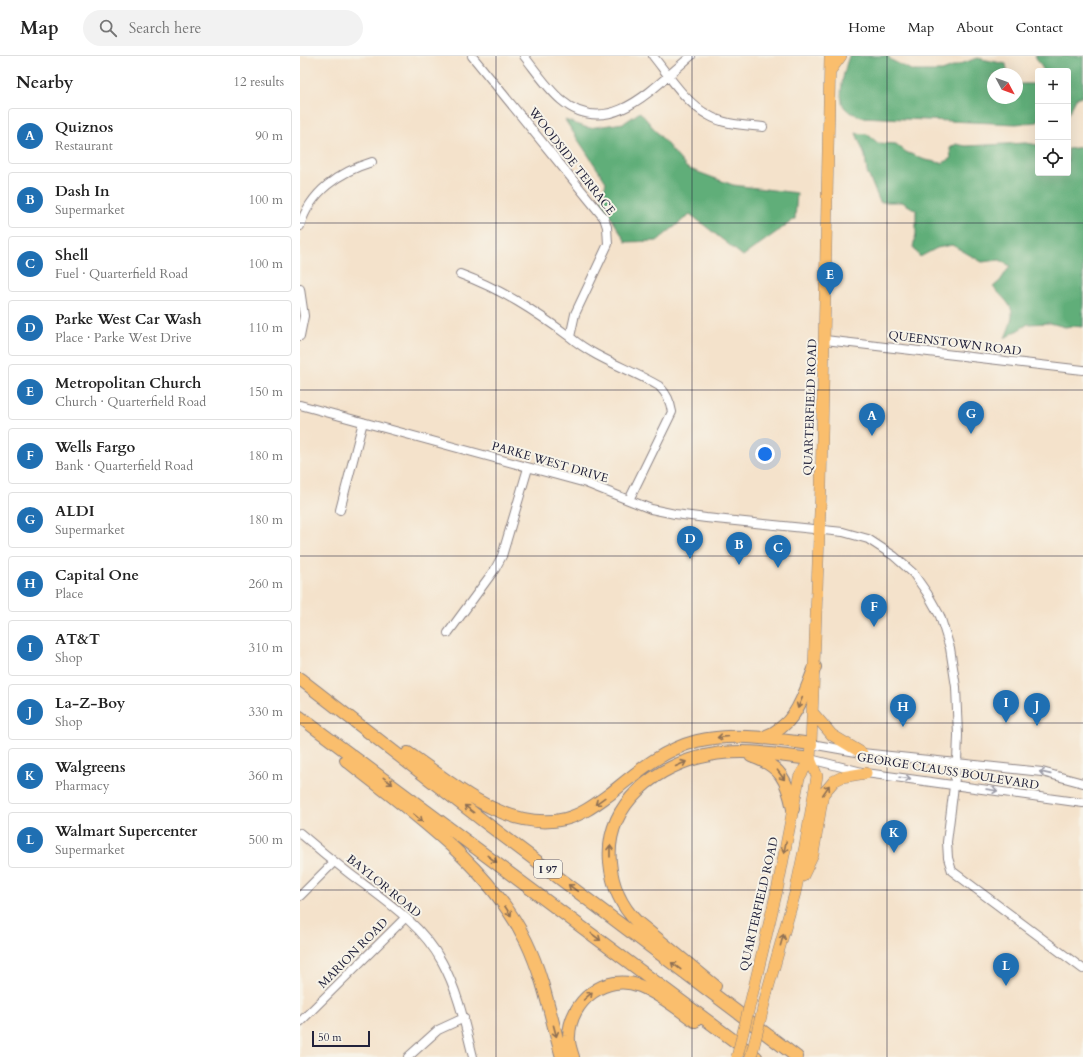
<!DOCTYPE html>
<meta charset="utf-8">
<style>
body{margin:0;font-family:Cardo,serif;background:#f2f2f2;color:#222}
.controls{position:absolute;right:12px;top:12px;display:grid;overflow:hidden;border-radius:4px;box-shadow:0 4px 16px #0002}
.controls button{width:36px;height:36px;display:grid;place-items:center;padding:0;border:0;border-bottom:1px solid #e0e0e0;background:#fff;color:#222;font:20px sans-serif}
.compass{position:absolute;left:687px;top:12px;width:36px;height:36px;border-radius:50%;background:#fff;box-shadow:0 4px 16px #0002;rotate:131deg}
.scale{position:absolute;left:12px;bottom:10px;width:58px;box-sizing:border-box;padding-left:4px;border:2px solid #22223b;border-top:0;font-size:11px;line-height:14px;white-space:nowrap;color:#22223b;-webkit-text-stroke:3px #f7f3e8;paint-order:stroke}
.you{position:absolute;left:465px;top:398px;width:14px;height:14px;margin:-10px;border:3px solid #fff;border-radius:50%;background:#1a73e8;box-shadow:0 0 0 6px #1a73e833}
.badge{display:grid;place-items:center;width:26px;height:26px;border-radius:50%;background:#1f6fb2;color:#fff;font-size:13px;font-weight:700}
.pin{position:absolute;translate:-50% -33px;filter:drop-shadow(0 1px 2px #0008)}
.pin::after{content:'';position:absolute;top:21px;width:14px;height:12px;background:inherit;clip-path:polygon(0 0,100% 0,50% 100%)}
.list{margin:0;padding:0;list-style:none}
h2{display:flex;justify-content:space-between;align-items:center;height:52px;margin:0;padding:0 16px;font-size:17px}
h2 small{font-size:13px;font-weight:400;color:#767676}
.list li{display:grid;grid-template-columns:26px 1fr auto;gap:12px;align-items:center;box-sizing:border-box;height:56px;margin:0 8px 8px;padding:0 8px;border:1px solid #e0e0e0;border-radius:4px}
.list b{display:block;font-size:15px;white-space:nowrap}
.list p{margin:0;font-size:13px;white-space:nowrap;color:#767676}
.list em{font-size:13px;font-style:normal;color:#767676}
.icon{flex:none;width:22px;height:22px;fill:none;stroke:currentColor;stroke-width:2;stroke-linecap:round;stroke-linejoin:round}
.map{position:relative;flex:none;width:783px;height:1001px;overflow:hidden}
header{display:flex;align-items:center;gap:24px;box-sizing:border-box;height:56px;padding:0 20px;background:#fff;border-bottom:1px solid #e0e0e0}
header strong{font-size:19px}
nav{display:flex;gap:22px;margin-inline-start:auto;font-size:14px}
.search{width:280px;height:36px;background:#f2f2f2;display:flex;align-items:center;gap:10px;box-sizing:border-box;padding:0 14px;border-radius:22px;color:#767676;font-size:15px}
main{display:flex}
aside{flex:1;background:#fff}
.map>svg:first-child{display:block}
.forest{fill:#60ae79;stroke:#41685a}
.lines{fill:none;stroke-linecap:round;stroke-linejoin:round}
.minor-casing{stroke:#8b8283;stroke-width:10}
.major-casing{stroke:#8b8283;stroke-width:12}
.highway-casing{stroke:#8b8283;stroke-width:14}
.minor{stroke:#fff;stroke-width:8}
.major{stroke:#fabe6d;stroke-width:11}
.highway{stroke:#fabe6d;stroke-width:12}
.major-bridge-casing{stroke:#8b8283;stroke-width:12;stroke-linecap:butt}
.major-bridge{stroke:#fabe6d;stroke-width:11}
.oneway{stroke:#8e7054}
.oneway2{stroke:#9c9ca7}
.grid{fill:none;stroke:#22223b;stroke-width:1;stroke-opacity:0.55}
.labels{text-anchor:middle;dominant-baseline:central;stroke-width:4;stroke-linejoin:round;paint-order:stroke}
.shield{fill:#f7f3e8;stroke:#62616f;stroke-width:1}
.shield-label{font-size:11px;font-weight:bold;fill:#22223b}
.street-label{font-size:12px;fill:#22223b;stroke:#f7f3e8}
</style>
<header>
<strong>Map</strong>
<div class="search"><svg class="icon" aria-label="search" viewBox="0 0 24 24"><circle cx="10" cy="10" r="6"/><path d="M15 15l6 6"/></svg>Search here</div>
<nav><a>Home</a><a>Map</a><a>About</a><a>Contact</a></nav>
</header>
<main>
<aside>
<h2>Nearby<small>12 results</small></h2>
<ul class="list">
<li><span class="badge">A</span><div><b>Quiznos</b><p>Restaurant</p></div><em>90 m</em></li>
<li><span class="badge">B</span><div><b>Dash In</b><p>Supermarket</p></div><em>100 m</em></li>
<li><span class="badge">C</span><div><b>Shell</b><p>Fuel · Quarterfield Road</p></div><em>100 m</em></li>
<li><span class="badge">D</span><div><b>Parke West Car Wash</b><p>Place · Parke West Drive</p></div><em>110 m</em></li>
<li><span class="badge">E</span><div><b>Metropolitan Church</b><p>Church · Quarterfield Road</p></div><em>150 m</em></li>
<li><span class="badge">F</span><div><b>Wells Fargo</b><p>Bank · Quarterfield Road</p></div><em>180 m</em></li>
<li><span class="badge">G</span><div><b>ALDI</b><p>Supermarket</p></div><em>180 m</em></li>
<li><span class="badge">H</span><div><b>Capital One</b><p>Place</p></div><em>260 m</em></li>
<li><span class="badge">I</span><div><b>AT&amp;T</b><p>Shop</p></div><em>310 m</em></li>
<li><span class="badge">J</span><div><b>La-Z-Boy</b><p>Shop</p></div><em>330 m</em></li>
<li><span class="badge">K</span><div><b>Walgreens</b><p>Pharmacy</p></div><em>360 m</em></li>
<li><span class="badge">L</span><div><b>Walmart Supercenter</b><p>Supermarket</p></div><em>500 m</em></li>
</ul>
</aside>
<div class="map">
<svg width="783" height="1001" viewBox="0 0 783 1001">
<rect width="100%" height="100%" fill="#f7f3e8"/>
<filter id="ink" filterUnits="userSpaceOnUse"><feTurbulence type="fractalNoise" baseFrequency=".025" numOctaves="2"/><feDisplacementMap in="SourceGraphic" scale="8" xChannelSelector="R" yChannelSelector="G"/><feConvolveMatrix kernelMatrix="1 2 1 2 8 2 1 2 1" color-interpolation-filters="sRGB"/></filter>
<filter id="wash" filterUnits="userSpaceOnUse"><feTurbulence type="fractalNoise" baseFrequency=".012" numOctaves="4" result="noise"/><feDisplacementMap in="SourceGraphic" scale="16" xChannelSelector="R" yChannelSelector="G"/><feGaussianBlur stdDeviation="0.9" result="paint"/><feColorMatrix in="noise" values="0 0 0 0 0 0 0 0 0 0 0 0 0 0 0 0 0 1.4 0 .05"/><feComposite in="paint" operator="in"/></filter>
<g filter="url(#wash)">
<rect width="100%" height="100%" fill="#f4e2cb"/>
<path class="forest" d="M549 0H588L591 4 613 15H642L677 2 706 8 708 18H693V42H717V28H737L738 26V66L716 68 561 61C557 59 548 56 545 52 536 42 545 12 549 0Z
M735 0H783V41H777L768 59V15H744Z
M340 56 387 112 433 129 497 137 495 163 443 200 390 158 357 185 326 186 301 145 306 126 265 64 288 72 324 67Z
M556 77 567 78 578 87 596 88 606 96 625 104 642 107 651 103 650 92 656 88 666 90 726 87 738 89V117H768V93L783 91V271L772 270 765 271 750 267 728 268 705 282C717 253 714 253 693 231L700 225 710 210 700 204 682 206 652 189 637 192 620 201 613 191 616 178V154L602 146H580L567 116 565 100Z"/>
</g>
<g filter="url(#ink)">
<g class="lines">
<defs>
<path id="minor" d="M172 0 304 162 307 171 308 188 275 258 270 281C296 303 330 313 359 330 367 338 370 345 372 356L329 444
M224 0C236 15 247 32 261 44 309 85 355 30 391 0
M353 0C369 20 386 47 408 59 424 69 445 69 463 71
M0 170C10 136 39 116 72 106
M160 218C201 233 235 255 270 281
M0 233 4 260 0 280
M525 284 783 314
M0 349 286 427 351 453 375 458 406 462 543 476 568 483 594 500 613 517 627 537 640 560 650 592 656 631 658 679 657 706 647 786 648 802 652 815 783 913
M40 454 63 366
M148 577 195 513 202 500 228 412
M511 688 562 697 742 716 783 727
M510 703 566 717 783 747
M0 777C16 791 33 805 50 818 83 843 122 868 142 906 158 935 165 969 173 1001
M0 840 34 806
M0 966 105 862
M108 1001 138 974 164 962"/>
<path id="major" d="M530 15 541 0
M513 657 532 679 562 697
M503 820 513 799 523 738 534 725 542 721 566 717
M455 927 478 830 499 722 510 703 511 688 521 429 530 0
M467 936 495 837 505 790 517 720 510 703"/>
<path id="highway" d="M0 623 186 767 497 1001
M0 661 456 1001
M464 681C497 669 503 640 515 611
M108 697C152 727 207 777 265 763 282 759 296 748 310 738 337 716 362 694 397 685 435 676 473 683 511 688
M451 700C481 710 487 724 493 753
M46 704C112 757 188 808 226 885 244 922 251 963 262 1001
M415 930 337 866C321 850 312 829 310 806 305 748 357 708 410 699 443 692 477 699 510 703
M273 1001C271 994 268 987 269 980 270 945 306 916 340 930 360 938 378 953 395 965"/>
</defs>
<use href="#minor" class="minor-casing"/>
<use href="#major" class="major-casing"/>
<use href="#highway" class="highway-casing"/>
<use href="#minor" class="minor"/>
<use href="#major" class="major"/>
<use href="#highway" class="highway"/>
<defs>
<path id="major-bridge" d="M437 1001 455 927
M451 1001 467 936"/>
</defs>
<use href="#major-bridge" class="major-bridge-casing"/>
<use href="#major-bridge" class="major-bridge"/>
</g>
<defs><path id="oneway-shaft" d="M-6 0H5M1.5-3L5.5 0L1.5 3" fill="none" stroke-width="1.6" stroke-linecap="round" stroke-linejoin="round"/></defs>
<g class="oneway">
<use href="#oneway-shaft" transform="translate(500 647) rotate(113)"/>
<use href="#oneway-shaft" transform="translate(423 681) rotate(175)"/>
<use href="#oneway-shaft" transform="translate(381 708) rotate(-24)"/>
<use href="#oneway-shaft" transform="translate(481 719) rotate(53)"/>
<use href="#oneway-shaft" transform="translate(88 725) rotate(37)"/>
<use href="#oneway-shaft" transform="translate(526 734) rotate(-56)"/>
<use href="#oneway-shaft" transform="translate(300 745) rotate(144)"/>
<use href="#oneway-shaft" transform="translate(169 753) rotate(-142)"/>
<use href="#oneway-shaft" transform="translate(118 762) rotate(40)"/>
<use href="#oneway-shaft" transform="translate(485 791) rotate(101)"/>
<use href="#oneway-shaft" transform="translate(310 795) rotate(-90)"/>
<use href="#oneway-shaft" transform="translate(192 803) rotate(37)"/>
<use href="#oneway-shaft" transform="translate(273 832) rotate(-143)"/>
<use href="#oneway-shaft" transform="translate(208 855) rotate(57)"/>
<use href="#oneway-shaft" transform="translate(296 881) rotate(37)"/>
<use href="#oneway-shaft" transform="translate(482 884) rotate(-74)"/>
<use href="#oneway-shaft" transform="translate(376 910) rotate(-143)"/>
<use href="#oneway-shaft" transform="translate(288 940) rotate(-42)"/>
<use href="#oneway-shaft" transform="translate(255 975) rotate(75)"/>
</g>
<g class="oneway2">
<use href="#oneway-shaft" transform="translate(745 717) rotate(-167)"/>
<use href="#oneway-shaft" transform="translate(605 722) rotate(7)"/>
<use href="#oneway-shaft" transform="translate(692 734) rotate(8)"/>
</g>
</g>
<path class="grid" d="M196 0V1001M392 0V1001M587 0V1001M0 167H783M0 334H783M0 500H783M0 667H783M0 834H783"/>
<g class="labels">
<rect class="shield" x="234" y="804" width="28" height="18" rx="3"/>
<g class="shield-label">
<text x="248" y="813">I 97</text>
</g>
<g class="street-label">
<text transform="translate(272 105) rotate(52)">WOODSIDE TERRACE</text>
<text transform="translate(655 287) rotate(7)">QUEENSTOWN ROAD</text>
<text transform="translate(510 351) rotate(-88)">QUARTERFIELD ROAD</text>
<text transform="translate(250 406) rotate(16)">PARKE WEST DRIVE</text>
<text transform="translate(648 715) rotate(9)">GEORGE CLAUSS BOULEVARD</text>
<text transform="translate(84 830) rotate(39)">BAYLOR ROAD</text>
<text transform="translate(459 848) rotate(-77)">QUARTERFIELD ROAD</text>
<text transform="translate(53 897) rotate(-45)">MARION ROAD</text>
</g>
</g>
</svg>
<div class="controls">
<button>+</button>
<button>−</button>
<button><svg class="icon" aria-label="locate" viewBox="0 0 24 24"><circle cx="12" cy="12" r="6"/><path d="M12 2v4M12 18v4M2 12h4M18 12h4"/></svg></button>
</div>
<svg class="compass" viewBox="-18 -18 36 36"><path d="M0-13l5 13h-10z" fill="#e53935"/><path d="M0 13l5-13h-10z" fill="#767676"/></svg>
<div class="scale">50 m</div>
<div class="you"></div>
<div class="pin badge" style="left:572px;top:380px">A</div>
<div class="pin badge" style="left:439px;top:509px">B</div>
<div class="pin badge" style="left:478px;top:512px">C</div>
<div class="pin badge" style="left:390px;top:503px">D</div>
<div class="pin badge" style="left:530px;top:239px">E</div>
<div class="pin badge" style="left:574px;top:571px">F</div>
<div class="pin badge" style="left:671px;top:378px">G</div>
<div class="pin badge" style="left:603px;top:671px">H</div>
<div class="pin badge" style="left:706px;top:667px">I</div>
<div class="pin badge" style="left:737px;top:670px">J</div>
<div class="pin badge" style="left:594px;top:797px">K</div>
<div class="pin badge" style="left:706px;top:930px">L</div>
</div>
</main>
